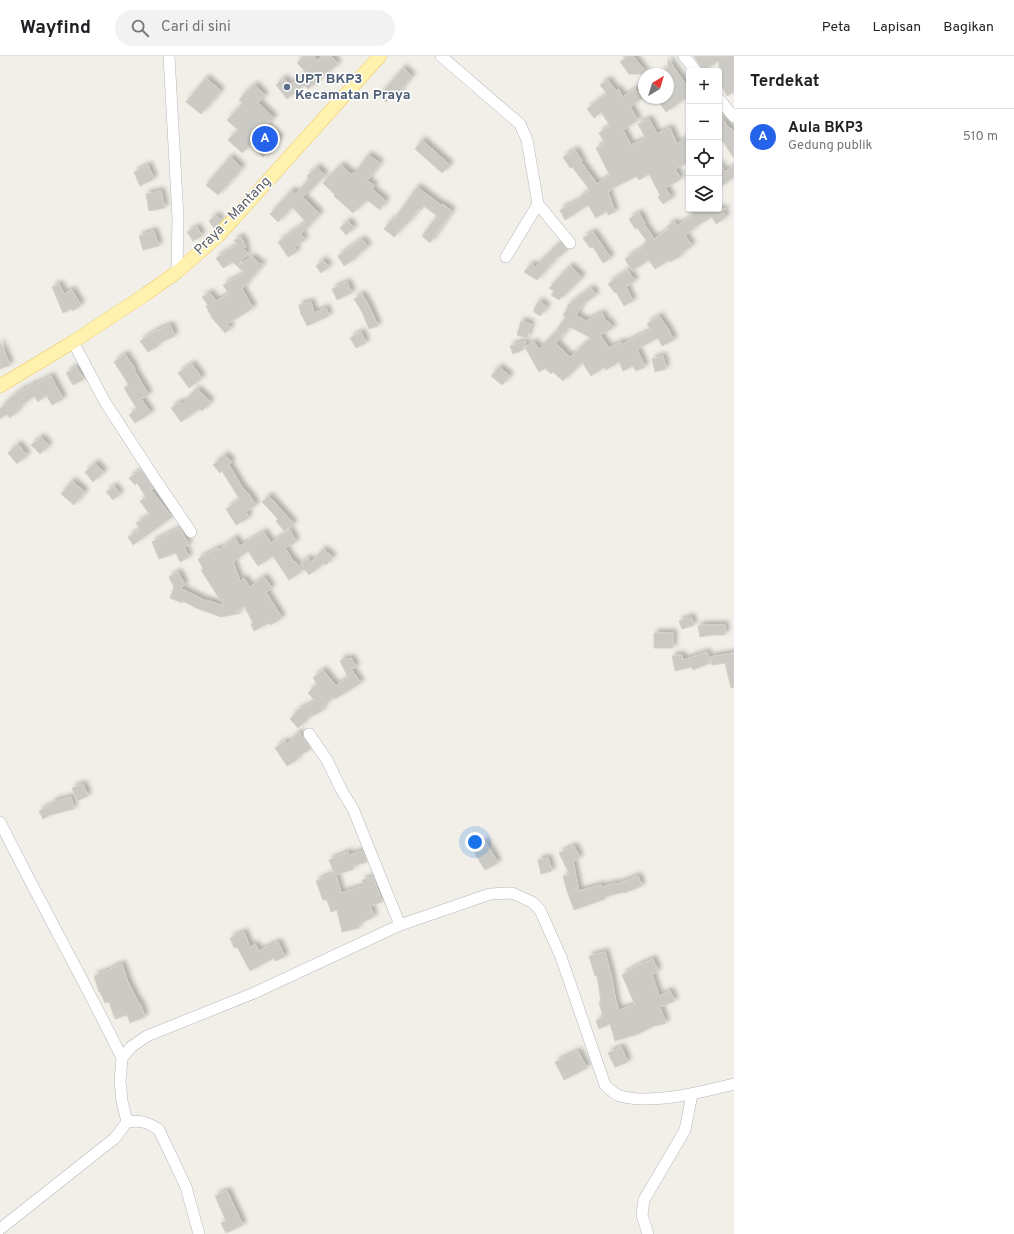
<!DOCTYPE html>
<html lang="id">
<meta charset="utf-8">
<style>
body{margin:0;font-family:Overpass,sans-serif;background:#f2f2f2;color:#202124}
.controls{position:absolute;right:12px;top:12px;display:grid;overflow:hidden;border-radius:4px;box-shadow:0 1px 3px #0004}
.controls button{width:36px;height:36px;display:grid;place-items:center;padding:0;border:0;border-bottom:1px solid #e0e0e0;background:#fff;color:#202124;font:20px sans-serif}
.compass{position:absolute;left:638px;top:12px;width:36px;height:36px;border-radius:50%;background:#fff;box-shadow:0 1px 3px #0004;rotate:38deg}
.you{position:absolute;left:475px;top:786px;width:14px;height:14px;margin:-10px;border:3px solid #fff;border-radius:50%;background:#1a73e8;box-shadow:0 0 0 6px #1a73e833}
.badge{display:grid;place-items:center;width:26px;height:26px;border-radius:50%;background:#2563eb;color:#fff;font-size:13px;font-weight:700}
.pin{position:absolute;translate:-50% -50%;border:2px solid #fff;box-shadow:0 1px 4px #0006}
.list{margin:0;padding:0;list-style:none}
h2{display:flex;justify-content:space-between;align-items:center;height:52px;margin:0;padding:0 16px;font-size:17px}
h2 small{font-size:13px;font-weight:400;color:#757577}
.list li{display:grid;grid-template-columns:26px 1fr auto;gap:12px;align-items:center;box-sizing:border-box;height:56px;padding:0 16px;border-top:1px solid #e0e0e0}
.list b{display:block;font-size:15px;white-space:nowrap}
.list p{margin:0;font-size:13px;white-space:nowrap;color:#757577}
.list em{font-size:13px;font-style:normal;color:#757577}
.icon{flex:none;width:22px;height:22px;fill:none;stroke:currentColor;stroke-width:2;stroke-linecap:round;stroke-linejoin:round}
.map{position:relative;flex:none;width:734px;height:1178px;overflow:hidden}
header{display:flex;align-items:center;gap:24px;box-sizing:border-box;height:56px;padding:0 20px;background:#fff;border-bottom:1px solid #e0e0e0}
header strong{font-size:19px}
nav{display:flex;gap:22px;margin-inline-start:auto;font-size:14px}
.search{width:280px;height:36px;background:#f2f2f2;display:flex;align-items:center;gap:10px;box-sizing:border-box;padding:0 14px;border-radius:22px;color:#757577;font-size:15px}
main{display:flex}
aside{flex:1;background:#fff}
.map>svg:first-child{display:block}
.building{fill:#cccac5;stroke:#d6d1c6;filter:url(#shadow)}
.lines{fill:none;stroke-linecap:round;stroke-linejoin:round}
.minor-casing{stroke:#b5b8bc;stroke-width:12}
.major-casing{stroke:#f2c960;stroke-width:14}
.minor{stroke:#fff;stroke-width:11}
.major{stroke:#fff2af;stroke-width:13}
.service-dot{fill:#5c6f8a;stroke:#fff;stroke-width:1.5}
.labels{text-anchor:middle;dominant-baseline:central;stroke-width:3;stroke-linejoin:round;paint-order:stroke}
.service-label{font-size:14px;font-weight:bold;fill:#4e5e75;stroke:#fff;text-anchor:start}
.street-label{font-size:14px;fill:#5f6368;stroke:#fff}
</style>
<header>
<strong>Wayfind</strong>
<div class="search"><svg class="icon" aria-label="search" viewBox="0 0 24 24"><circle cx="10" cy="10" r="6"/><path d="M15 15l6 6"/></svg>Cari di sini</div>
<nav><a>Peta</a><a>Lapisan</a><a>Bagikan</a></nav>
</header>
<main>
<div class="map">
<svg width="734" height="1178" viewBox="0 0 734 1178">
<defs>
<filter id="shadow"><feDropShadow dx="3.5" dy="-3.5" stdDeviation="2" flood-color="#0004"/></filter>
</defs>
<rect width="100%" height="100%" fill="#f1efe8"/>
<path class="building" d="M303 0H314L318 4 323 0H331L338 8 308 33 304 29 287 43 276 29 284 22 289 29 292 26 293 27 306 16 297 7Z
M628 0H633L647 18H629L620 6Z
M694 0H734V36L727 40 719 25V5L703 15Z
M668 3 689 33V40L666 56 656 42H668V18H659L668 12Z
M403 12 412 20 399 36 400 37 395 43 391 40 386 46 379 40Z
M206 22 221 35 201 58 186 46Z
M608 24 616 35 618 33 623 41 635 33 642 42 630 51 638 64 623 74 631 89 646 83 638 68 649 63 657 78 670 72 677 88 689 80V106L675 113 681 123 665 132 672 142 663 148 658 141 660 139 649 118 639 124 637 120 611 133V134L608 136 615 156 608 159 607 155 596 162 588 149 565 164 560 154 581 143 580 141 590 134 572 111 570 112 563 101 575 94 582 105 581 106 597 128 610 120 596 92 605 87 599 77 610 70 601 56 594 62 587 53 607 38 600 29Z
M255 29 265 40 258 46 274 62 266 69 280 82 263 101 250 89 242 97 228 84 238 74 227 64 243 47 239 44 247 35Z
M719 59 730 73 731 72 734 76V102L719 80Z
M422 84 450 109 442 117 415 93Z
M368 99 380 107 367 125 374 129 372 133 386 145 380 154 367 144 353 157 334 140 335 139 323 127 341 109 351 118 352 117 354 118Z
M230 101 242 112 218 139 206 129Z
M719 107 725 116 734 110V121L719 132Z
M148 109 154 123 140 130 134 116Z
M317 111 325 119 303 141 320 158 301 178 305 184 294 191 297 196 288 201 278 186 306 166 292 151 278 166 270 158 292 134 296 138 309 123 307 120Z
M417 131 441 149 442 148 452 155 430 187 422 180 437 160 424 150 421 154 419 152 407 168 406 167 394 181 384 173 391 164 393 165Z
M161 135 165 152 149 155 146 138Z
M690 153H726L722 155 726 161 716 168 712 161 693 172 694 173 685 179 692 190 680 198 681 200 670 206 669 204 655 213 649 204 632 215 625 203 644 191 643 188 647 185 637 172 635 173 629 163 639 157 645 168H644L654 183 669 173 667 170 675 166 677 170 694 159Z
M216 159 221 165 214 172 209 165Z
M348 165 354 172 346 179 340 172Z
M197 171 202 180 193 185 187 176Z
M154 175 159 190 143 194 139 180Z
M593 176 611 202 603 207 593 191 590 192 583 182Z
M241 181 246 191 243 192 248 197 237 210 233 206 223 212 216 202 237 189 234 184Z
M362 183 368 191 355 201 356 202 344 210 338 200Z
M560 186 567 193 559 201 558 200 537 224 524 216 531 208 535 211Z
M252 201 260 208 262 207 263 208 242 233 253 252 227 268 231 272 225 277 212 262 206 250 208 249 202 241 210 237 216 245 229 238 223 229 245 217 237 210Z
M323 204 329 211 321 217 316 210Z
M570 210 582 221 559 244 551 239 554 235 549 232Z
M628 214 635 225 626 231 633 245 624 250 616 236 615 237 608 228Z
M347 226 352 237 337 244 332 233Z
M59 228 64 238 72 234 81 249 73 255 72 253 63 257 52 231Z
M591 232 596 239 583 248 576 259 586 265 602 257 606 266 608 265 613 272 600 279 609 292 621 286 623 288 651 274 647 268 659 260 668 273 674 284 662 290 658 282 637 293 645 311 636 315 633 310 623 315 619 306 606 314 604 311 591 320 582 306 563 325 553 316 551 318 545 312 539 316 525 291 534 286 539 293 556 276 563 279 556 287 570 301 591 282 570 271 564 278 557 273 566 261 563 259 568 251 567 250Z
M362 238 369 250 378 270 369 273 362 256 354 243Z
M539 245 547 251 540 260 534 256V253Z
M311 246 314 257 326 252 329 260 307 270 302 259H301L299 249Z
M521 265 531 268 527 282 517 279Z
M170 269 175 280 157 288 158 290 148 296 140 285 154 276Z
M361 276 366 287 356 292 350 282Z
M526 285 523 294 513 298 510 290Z
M0 286 10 309 0 313Z
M125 298 135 313 134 314 149 339 141 343 151 357 135 367 129 359 137 353 124 332 129 329 114 306Z
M663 300 666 313 655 316 652 303Z
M192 308 202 322 189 332 178 317Z
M76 311 84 323 73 329 66 317Z
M499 311 510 320 502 329 491 320Z
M51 320 63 343 52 349 46 339 38 346 34 340 18 352 19 354 10 362 7 358 0 363V353L12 341 23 333 24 334 33 328 34 329Z
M197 333 211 346 202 355 199 353 181 366 171 352 180 346 182 348Z
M41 381 49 390 40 398 31 389Z
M18 388 27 399 17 408 8 397Z
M225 399 232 406 229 409 244 434 248 437 256 449 246 456 249 462 236 469 226 453 241 443 237 439 222 415 220 417 213 409Z
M95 407 104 416 93 426 85 416Z
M141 414 153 433 151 434 172 461 133 489 128 481 140 474 136 467 151 460 140 445 146 441 137 427 135 429 129 422Z
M72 425 85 436 74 449 61 438Z
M114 430 120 438 113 444 106 436Z
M269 440 294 468 284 475 276 465 278 463 262 446Z
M180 472 189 489 184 491 189 501 180 506 176 497 159 503 152 486Z
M290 474 296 486 285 492 294 506 295 505 302 515 289 524 273 500 258 510 248 495 233 506 240 525 244 522 250 531 264 521 272 532 266 536 282 562 271 569 269 567 254 575 251 568 253 567 244 550 235 555 241 557 221 561 196 552 183 545 182 547 170 542 174 531 169 521 178 516 185 529 180 532 206 545V544L224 550 201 514 203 513 198 503 218 492 219 494 235 482 240 490 264 476 271 487Z
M323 493 333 501 326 509 324 507 309 519 300 508 308 502 312 506Z
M691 561 694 569 682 573 679 565Z
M707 569H725V579H711L700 581 698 570Z
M654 577H673V592H654Z
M707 596 710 607 693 614 692 611 675 615 672 600 682 599 683 604Z
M734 597V631L731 632 725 607 712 609 710 601Z
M344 602 345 604 351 602 356 611 351 613 361 627 335 643 334 641 321 652 323 654 313 660 312 658 298 672 290 663 298 654 316 646 308 637 317 628 313 622 323 614 336 630 348 621 340 605Z
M299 676 311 693 297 701 298 703 287 710 275 692 285 685 287 688Z
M83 728 88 740 77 745 72 732Z
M71 741 74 753 50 759 43 763 39 755 53 748 52 746Z
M485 785 498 807 485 814 472 793Z
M574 790 580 802 573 805 579 835 601 829 602 831 615 827V829L638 820 642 830 624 837V836L605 841V843L574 854 566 832 563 820 570 819 559 797Z
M363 795 367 806 353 810 354 813 336 819 341 837 364 830 362 824 373 821 382 846 370 850 374 861 358 868 359 872 342 876 337 854 331 856 327 844H323L316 825 334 817 329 804 348 796 349 799Z
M548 802 552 815 541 818 538 804Z
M244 876 250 891 255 888 259 895 278 886 285 901 275 905 274 902 250 915 237 891 234 892 230 882Z
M605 896 611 918 616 946 619 954 635 949 622 919 639 909 653 903 658 915 652 918 659 940 670 935 675 945 660 951 666 967 657 970 656 969 638 978 615 985 610 968 599 973 596 965 603 961 599 946H601L597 920H595L589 900Z
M122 908 128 926 139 948 140 947 145 961 130 967 127 959 115 963 109 946 105 947 100 936H99L94 920 110 914V913Z
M621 991 628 1006 615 1011 608 997Z
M578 995 587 1012 564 1024 555 1006Z
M227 1135 243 1169 226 1177 221 1167 226 1165 215 1140Z"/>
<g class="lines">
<defs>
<path id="minor" d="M169 0 178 162 177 216
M441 0 520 68 527 84 538 148 506 201
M684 0 696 15
M719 43 734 61
M538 148 570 187
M73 286 105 346 155 423 191 476
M309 678 327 704 341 733 353 753 400 869
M0 766C39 845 83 922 122 1002
M127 1066C140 1064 148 1066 159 1074L186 1131 199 1178
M0 1173 115 1082 127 1066 122 1045 120 1025 122 1002 131 991 147 980 254 937 400 869 490 838 512 837 532 846 540 854 561 901 605 1029C610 1034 614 1038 620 1040 654 1049 701 1036 734 1028
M648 1178 642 1159 644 1144 685 1074 692 1038"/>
<path id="major" d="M0 330 73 286 146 238 177 216 219 179 380 0"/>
</defs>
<use href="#minor" class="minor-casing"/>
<use href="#major" class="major-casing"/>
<use href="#minor" class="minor"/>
<use href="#major" class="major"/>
</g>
<circle class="service-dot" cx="287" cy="31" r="4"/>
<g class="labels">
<g class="service-label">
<text x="295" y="23">UPT BKP3<tspan x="295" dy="16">Kecamatan Praya</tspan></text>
</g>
<g class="street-label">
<text transform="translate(233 160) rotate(-46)">Praya - Mantang</text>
</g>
</g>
</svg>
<div class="controls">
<button>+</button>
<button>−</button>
<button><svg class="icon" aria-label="locate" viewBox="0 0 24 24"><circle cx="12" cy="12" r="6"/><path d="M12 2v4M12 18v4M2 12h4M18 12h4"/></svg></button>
<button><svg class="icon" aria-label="layers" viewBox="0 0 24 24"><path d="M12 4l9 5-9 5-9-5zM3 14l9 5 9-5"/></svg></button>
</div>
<svg class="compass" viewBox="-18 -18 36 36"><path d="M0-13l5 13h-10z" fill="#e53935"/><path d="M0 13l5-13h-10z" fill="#757577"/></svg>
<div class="you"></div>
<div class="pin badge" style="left:265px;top:83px">A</div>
</div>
<aside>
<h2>Terdekat<small></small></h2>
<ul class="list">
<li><span class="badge">A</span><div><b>Aula BKP3</b><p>Gedung publik</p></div><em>510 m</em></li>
</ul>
</aside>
</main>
